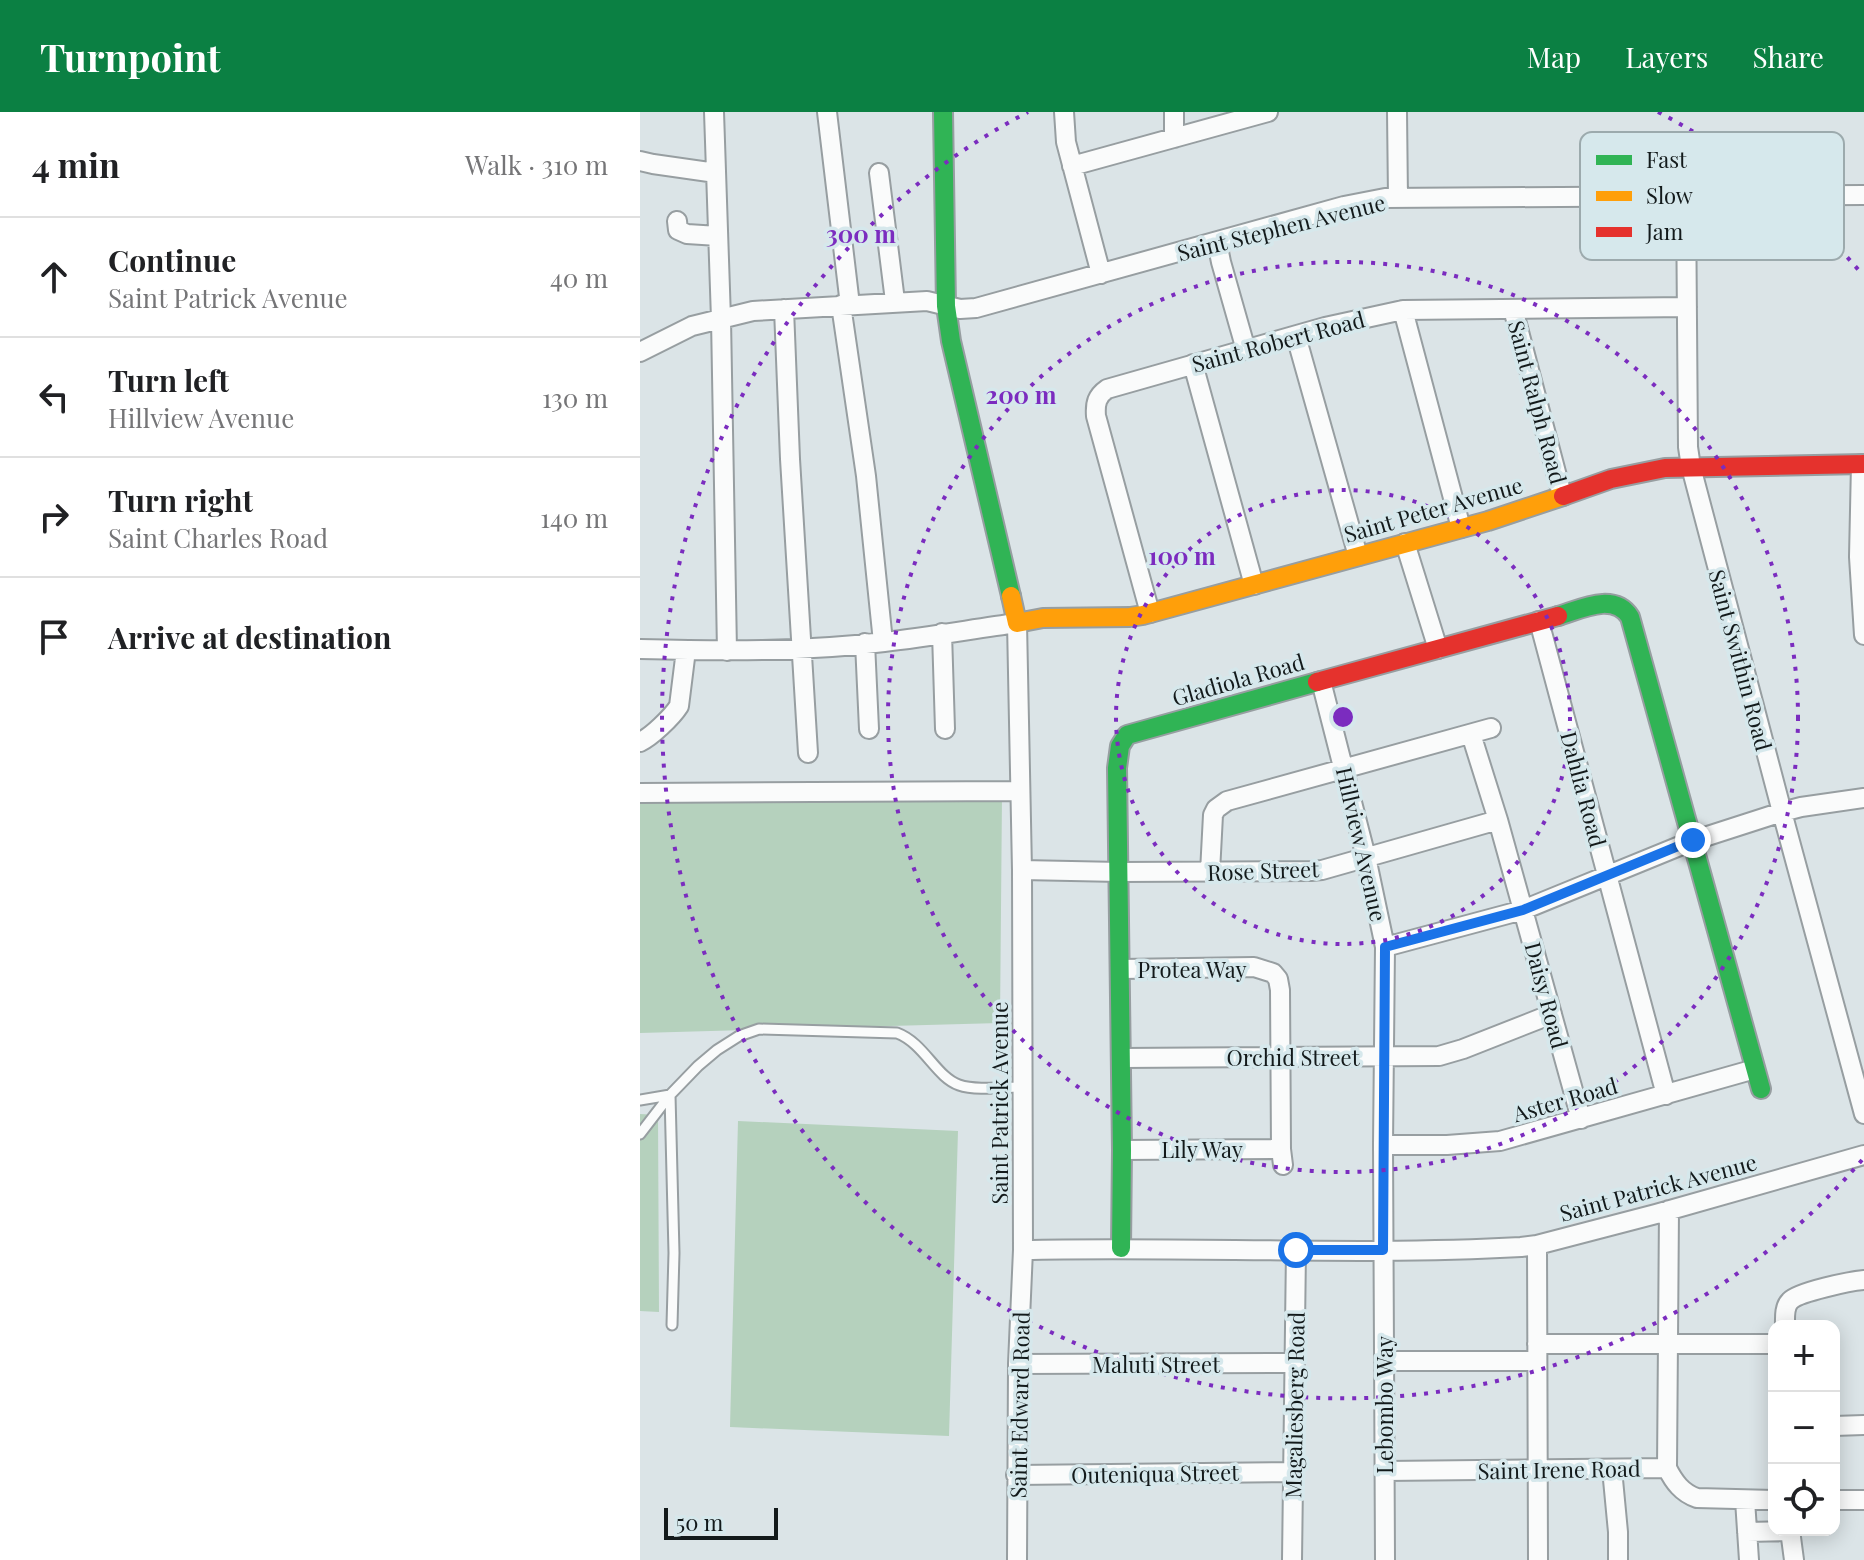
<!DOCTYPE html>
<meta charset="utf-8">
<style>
body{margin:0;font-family:"Playfair Display",serif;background:#f6f6f6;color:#202124}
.controls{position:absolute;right:24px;bottom:24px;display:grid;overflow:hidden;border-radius:16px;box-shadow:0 4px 20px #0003}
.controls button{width:72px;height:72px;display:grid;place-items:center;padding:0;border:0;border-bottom:2px solid #e0e0e0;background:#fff;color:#202124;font:40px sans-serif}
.scale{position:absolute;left:24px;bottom:20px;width:114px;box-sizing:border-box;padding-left:8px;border:4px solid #131a1b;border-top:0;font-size:22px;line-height:28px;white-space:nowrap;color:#131a1b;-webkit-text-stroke:6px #d6e8ec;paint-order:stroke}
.stop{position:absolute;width:24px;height:24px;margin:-18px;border:6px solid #1a73e8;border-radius:50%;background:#fff}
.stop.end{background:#1a73e8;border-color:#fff;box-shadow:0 2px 8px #0008}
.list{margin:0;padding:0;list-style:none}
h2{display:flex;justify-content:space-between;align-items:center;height:104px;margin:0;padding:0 32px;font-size:34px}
h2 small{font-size:26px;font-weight:400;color:#757577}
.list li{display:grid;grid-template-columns:52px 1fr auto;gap:24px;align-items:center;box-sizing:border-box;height:120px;padding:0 32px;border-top:2px solid #e0e0e0}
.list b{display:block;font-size:30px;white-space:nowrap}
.list p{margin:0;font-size:26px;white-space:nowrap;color:#757577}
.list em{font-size:26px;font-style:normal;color:#757577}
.icon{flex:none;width:44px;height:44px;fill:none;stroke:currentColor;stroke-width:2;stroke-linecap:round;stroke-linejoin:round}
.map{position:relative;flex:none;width:1224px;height:1448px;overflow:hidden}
header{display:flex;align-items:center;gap:48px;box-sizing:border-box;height:112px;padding:0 40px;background:#0b8043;color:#fff}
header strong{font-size:38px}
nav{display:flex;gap:44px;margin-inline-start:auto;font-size:28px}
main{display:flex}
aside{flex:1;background:#fff}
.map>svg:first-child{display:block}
.green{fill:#b5d1bd}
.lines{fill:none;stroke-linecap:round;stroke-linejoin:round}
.lane-casing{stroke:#979ea1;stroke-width:13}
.street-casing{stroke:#979ea1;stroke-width:22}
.fast-casing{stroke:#979ea1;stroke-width:22}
.slow-casing{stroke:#979ea1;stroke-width:22}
.jam-casing{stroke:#979ea1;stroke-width:22}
.lane{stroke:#fafbfb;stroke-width:9}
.street{stroke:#fafbfb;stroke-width:18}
.fast{stroke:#30b455;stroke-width:18}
.slow{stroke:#ff9f0a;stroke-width:18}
.jam{stroke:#e5322d;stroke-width:18}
.route{stroke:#1a73e8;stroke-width:10}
.ring{fill:none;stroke:#7b2cbf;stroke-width:4;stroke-dasharray:4 8}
.labels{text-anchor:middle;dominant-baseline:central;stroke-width:7;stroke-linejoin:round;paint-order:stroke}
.street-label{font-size:22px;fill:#131a1b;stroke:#d6e8ec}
.key{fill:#d6e8ec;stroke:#9caaad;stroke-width:2}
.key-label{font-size:22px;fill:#131a1b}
.centre{fill:#7b2cbf;stroke:#d6e8ec;stroke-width:4}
.ring-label{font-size:24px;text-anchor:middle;font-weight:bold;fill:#7b2cbf;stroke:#d6e8ec;stroke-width:7;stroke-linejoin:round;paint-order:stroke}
</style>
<header>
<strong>Turnpoint</strong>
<nav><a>Map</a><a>Layers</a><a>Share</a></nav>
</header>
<main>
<aside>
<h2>4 min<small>Walk · 310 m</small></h2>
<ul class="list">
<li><svg class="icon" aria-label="ahead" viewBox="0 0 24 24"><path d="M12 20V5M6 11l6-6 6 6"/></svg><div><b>Continue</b><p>Saint Patrick Avenue</p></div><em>40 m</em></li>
<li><svg class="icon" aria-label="left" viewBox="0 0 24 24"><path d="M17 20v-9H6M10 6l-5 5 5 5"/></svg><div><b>Turn left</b><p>Hillview Avenue</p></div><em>130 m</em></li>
<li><svg class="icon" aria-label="right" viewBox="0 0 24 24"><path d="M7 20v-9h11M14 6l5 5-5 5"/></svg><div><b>Turn right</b><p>Saint Charles Road</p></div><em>140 m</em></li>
<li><svg class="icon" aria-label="arrive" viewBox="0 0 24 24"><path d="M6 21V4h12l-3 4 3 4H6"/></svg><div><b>Arrive at destination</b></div></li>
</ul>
</aside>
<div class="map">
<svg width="1224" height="1448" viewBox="0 0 1224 1448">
<rect width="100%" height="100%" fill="#dbe4e7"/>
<path class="green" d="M362 683 360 911 0 921V686Z
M0 1002 18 1003 19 1200 0 1199Z
M98 1009 318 1019 309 1324 90 1315Z"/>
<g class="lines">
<defs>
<path id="lane" d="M30 983 34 1141 32 1213
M0 988 30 983 58 954 77 938 99 924 119 917 257 921C284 931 296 965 319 973 336 979 365 975 383 975
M0 1022 30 983"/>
<path id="street" d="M74 0 81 207 87 539
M187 0 210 193
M424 0 426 30 461 162
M757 0 758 86
M534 26V0
M0 49 13 52 76 61
M432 54 628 0
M239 61 255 189
M1046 84 1048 335 1051 355 1142 700 1224 1002
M37 109 38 118 47 122 78 124
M577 130 581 150 606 238
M201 193 226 364 243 530
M144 197 150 347 168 641
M873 197 922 383
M763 198 821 416
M656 224 718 444
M0 240 52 214 113 199 287 189 320 197 336 196 704 94 745 86 1224 83
M553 252 614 473
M1221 352 1219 445 1224 523
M765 431 798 537
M510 501 456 304C455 291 457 284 467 277L685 215 763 198 1047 195
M899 509 1026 983
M302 521 305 617
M225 531 229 617
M0 537C82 539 163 540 244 530 289 525 333 517 377 511L382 758 383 1138 378 1252 377 1448
M681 569 726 745 745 835 743 1033 745 1448
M831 622 858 708 941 1007
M0 630C11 625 32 605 39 594L46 538
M0 681 379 679
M382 758 480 760 671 759 682 758 858 708
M570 760 573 703 576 697 587 689 851 616
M745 835 883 798 1052 729 1142 700 1161 695 1224 686
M481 857 614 855 633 861 638 867 640 878 641 1037 643 1053
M482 946 799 944 823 937 912 902
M743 1033H807L860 1029 1115 957
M482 1038 641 1037
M1029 1098 1027 1356C1034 1370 1042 1381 1057 1386L1134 1388
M897 1133 898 1448
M383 1138C549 1134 716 1144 881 1135L897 1133 1016 1102 1224 1043
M1145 1214C1145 1206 1144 1195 1150 1189 1158 1180 1211 1169 1224 1168
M897 1232H1134
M744 1249H897
M378 1252 655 1251
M1194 1314 1224 1313
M972 1357 978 1420V1448
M745 1359 1027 1356
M376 1363 654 1360
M1105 1388 1109 1448
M1194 1388H1224
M1150 1418 1154 1448
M1107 1420 1150 1419
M652 1448 656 1138"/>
<path id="fast" d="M303 0 306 194 311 229 371 484
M918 504C941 497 974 480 990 505L1121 977
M481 1136 482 1038 477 656 480 634 487 623 677 570"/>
<path id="slow" d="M371 484 377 511 403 506 490 505 503 503 848 409 923 384"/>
<path id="jam" d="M923 384 971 367 1025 356 1224 352
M677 570 918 504"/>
</defs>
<use href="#lane" class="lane-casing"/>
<use href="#street" class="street-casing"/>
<use href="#fast" class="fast-casing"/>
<use href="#slow" class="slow-casing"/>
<use href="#jam" class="jam-casing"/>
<use href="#lane" class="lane"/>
<use href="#street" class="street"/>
<use href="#fast" class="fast"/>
<use href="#slow" class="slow"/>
<use href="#jam" class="jam"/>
</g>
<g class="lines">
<path class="route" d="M656 1138H743L745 835 883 798 1053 728"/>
</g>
<g class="ring">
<circle cx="703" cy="605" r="227"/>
<circle cx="703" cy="605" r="455"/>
<path d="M1222 1048A682 682 0 1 1 388 0M1018 0A682 682 0 0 1 1222 162"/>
</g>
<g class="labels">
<g class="street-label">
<text transform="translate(641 115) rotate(-14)">Saint Stephen Avenue</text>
<text transform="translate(638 229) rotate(-15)">Saint Robert Road</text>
<text transform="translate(898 290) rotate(75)">Saint Ralph Road</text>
<text transform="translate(793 397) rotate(-16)">Saint Peter Avenue</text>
<text transform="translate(1101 548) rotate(75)">Saint Swithin Road</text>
<text transform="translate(598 567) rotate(-16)">Gladiola Road</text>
<text transform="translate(944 677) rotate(75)">Dahlia Road</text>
<text transform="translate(722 732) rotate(77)">Hillview Avenue</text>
<text transform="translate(623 758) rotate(-2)">Rose Street</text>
<text x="552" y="857">Protea Way</text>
<text transform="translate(907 883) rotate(75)">Daisy Road</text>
<text x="653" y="945">Orchid Street</text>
<text transform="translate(925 987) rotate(-16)">Aster Road</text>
<text transform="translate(359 991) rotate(-90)">Saint Patrick Avenue</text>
<text x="562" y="1037">Lily Way</text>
<text transform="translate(1018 1075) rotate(-15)">Saint Patrick Avenue</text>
<text x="516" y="1252">Maluti Street</text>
<text transform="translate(379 1293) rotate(-89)">Saint Edward Road</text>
<text transform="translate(654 1293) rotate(-89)">Magaliesberg Road</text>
<text transform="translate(744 1293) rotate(-90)">Lebombo Way</text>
<text transform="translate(919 1357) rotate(-1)">Saint Irene Road</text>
<text transform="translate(515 1361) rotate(-1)">Outeniqua Street</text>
</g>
</g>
<rect x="940" y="20" width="264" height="128" rx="12" class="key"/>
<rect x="956" y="43" width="36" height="10" fill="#30b455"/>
<rect x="956" y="79" width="36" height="10" fill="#ff9f0a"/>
<rect x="956" y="115" width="36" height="10" fill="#e5322d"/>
<g class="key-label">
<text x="1006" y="56">Fast</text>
<text x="1006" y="92">Slow</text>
<text x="1006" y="128">Jam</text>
</g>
<circle cx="703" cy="605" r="12" class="centre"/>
<g class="ring-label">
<text x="221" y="131">300 m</text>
<text x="381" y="292">200 m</text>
<text x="542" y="453">100 m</text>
</g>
</svg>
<div class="controls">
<button>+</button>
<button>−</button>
<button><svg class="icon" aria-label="locate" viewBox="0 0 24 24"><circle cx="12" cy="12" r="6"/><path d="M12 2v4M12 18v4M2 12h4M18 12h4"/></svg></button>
</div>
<div class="scale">50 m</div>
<div class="stop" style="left:656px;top:1138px"></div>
<div class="stop end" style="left:1053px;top:728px"></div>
</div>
</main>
